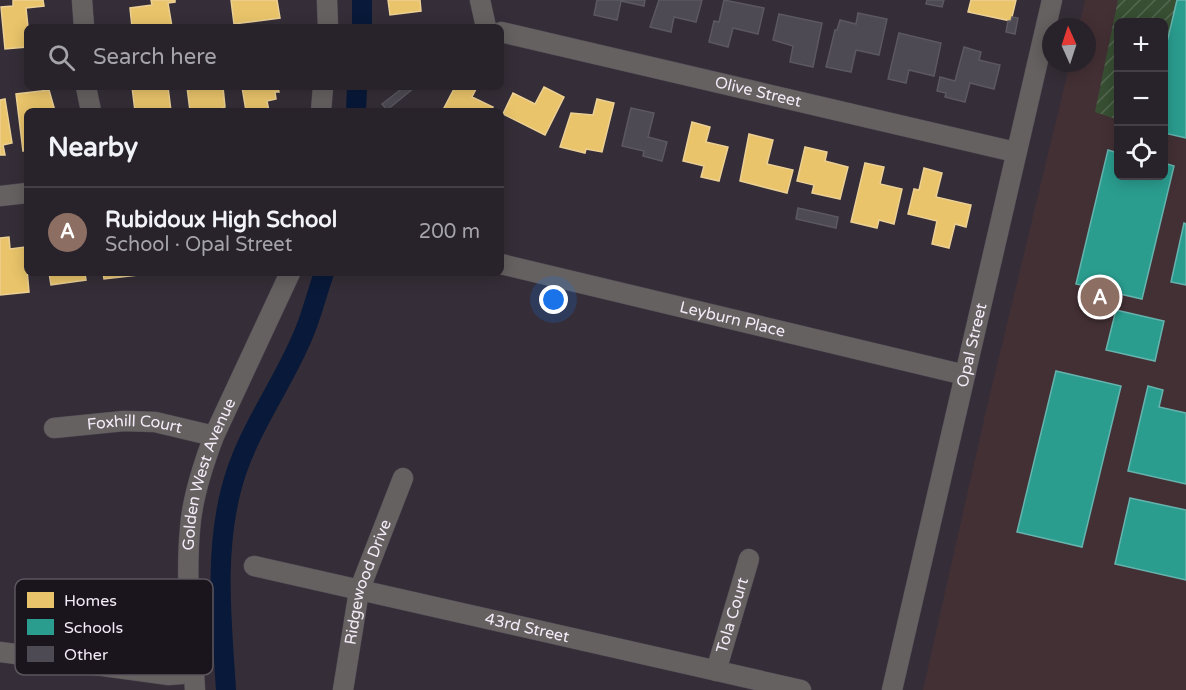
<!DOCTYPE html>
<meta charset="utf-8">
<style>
body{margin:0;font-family:"Varela Round",sans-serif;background:#342f36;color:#f1f3f6}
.controls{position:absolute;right:18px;top:18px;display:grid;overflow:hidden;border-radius:9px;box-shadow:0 3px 15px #0003}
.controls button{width:54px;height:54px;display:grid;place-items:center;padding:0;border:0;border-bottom:2px solid #443f47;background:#28222a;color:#f1f3f6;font:30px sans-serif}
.compass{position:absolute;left:1042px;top:18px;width:54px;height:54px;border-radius:50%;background:#28222a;box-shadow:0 3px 15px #0003;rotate:357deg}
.you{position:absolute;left:554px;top:300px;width:21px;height:21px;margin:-15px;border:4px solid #fff;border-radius:50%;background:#1a73e8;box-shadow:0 0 0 9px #1a73e833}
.badge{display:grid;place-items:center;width:39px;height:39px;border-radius:50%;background:#b0a9b4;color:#fff;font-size:20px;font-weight:700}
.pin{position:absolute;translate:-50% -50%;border:3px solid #fff;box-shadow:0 2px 6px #0006}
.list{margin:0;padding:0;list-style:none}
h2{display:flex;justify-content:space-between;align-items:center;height:78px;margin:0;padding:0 24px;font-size:26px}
h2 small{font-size:20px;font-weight:400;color:#a5a4a8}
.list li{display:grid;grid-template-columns:39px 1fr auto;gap:18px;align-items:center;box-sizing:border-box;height:90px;padding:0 24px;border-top:2px solid #443f47}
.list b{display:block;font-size:22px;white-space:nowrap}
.list p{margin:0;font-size:20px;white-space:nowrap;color:#a5a4a8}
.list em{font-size:20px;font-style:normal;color:#a5a4a8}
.icon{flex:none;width:33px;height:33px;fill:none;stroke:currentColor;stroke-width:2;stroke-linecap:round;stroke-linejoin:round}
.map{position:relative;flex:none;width:1186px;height:690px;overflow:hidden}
.search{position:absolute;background:#28222a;box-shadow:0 3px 15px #0003;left:24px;top:24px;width:480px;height:66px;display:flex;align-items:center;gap:15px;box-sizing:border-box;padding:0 21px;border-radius:9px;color:#a5a4a8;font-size:22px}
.panel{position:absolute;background:#28222a;box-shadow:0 3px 15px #0003;left:24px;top:108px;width:480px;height:168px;border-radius:9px}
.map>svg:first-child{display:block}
.education{fill:#433035;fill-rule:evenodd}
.garden{fill:url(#garden-furrows)}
.homes{fill:#e9c46a;stroke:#ecd094;stroke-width:1.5}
.schools{fill:#2a9d8f;stroke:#66b4ae;stroke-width:1.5}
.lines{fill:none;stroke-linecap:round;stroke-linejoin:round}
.canal{stroke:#081939;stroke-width:20}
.building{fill:#4e4a53;stroke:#5b5861;stroke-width:1.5}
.minor-casing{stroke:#534d56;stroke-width:21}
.minor{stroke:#656161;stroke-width:20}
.labels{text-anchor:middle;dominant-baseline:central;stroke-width:6;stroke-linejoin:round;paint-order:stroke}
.street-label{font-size:16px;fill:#f3ebf7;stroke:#1a151d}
.key{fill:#1a151d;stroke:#5b555e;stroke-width:1.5}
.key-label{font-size:16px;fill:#f3ebf7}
</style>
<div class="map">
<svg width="1186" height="690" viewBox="0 0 1186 690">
<defs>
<pattern id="garden-furrows" width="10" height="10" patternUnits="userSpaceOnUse" patternTransform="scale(1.5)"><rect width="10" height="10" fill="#384f33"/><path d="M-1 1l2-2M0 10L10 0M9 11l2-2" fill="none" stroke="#556851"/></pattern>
</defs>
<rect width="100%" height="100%" fill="#352e38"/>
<path class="education" d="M1085 0H1186V690H923L985 415 1070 63H1087V27H1079ZM1118 22H1164V176H1118Z"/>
<path class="garden" d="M1118 0H1177L1164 55V22H1118V120L1095 112Z"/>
<path class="homes" d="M13 0H43L44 6 26 8 28 27H44H27V47L5 49 1 7 13 6Z
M151 0H175V2L168 3 172 27H132L130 8 152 5Z
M231 0H277L280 18 234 24Z
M388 0H420L421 11 390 15Z
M971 0H1016L1011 21 968 12Z
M132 87H168L171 111H135Z
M187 87H223L225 107 214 111H190Z
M242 87H278L279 92H275L276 99 267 101 269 111H246Z
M455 87H477L472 97 493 107 491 111H450L444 108Z
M544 87 564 97 545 135 503 114 513 93 535 104Z
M49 90 55 111H27V150L23 151 16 94Z
M5 99 12 143 3 145 5 155H0V100Z
M597 99 614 103 602 152 586 149 585 153 560 147 571 113 593 115Z
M692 122 710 127 706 142 728 147 719 181 701 177 704 166 683 161Z
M749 134 773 140 767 164 793 170 787 193 740 181Z
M805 147 827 152 825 161 848 167 840 199 812 193 814 185 797 181Z
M865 163 884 167 880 184 902 189 894 224 879 220 877 228 851 222Z
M924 168 942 173 936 197 971 205 966 227 955 224 949 248 932 244 937 221 908 214 914 189 919 190Z
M9 237 10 249 25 247 29 292 0 295V238Z
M49 273H85L86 280 51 285Z
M103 273H138V275L104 279Z"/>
<path class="schools" d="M1177 0H1186V138L1164 133V55Z
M1108 150 1118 153V176H1164V163L1174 166 1142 299 1076 284Z
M1184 223 1186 224V285L1171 282Z
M1116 310 1164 321 1155 361 1106 350Z
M1056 371 1121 386 1082 547 1017 532Z
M1148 386 1163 390 1159 407 1186 413V484L1128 471Z
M1130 498 1186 510V580L1115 564Z"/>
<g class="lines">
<path class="canal" d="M362 27V0
M356 111 357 87
M226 690C222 623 214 556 231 490 245 433 282 387 304 333 312 314 317 293 324 273"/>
</g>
<path class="building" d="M597 0H645L644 6 621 1 617 20 594 15Z
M659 0H702L696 22 674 17 671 32 650 27Z
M724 0 764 8 758 34 733 28 728 47 709 42 714 21 719 22Z
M927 0H944L942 7 926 4Z
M858 13 887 19 879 55 856 50 851 72 826 67 835 30H837L840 20 856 24Z
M779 14 822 23 813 67 790 62 793 46 773 40Z
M1012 17 1018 18 1015 34 1006 32 1008 21H1011Z
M899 33 941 43 934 76 909 70 906 83 888 79Z
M964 47 981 52 979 60 1000 65 994 89 970 83 965 102 945 97 946 93 937 91 940 77 955 81Z
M404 87H415L387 110 382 104Z
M631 108 654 113 648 137 667 142 662 161 643 156 644 151 622 146Z
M798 208 838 217 836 228 796 219Z"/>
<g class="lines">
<defs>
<g id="minor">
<path d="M82 0 84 27"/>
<path d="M327 0 328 27"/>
<path d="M480 0 486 27"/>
<path id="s1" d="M501 32 1015 152"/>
<path d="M86 87 91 111"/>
<path d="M321 111 323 87"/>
<path d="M0 196 27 193"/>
<path id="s2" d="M501 264 965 375"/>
<path id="s3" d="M54 428 124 421 155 422 214 436"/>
<path id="s4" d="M254 566 801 690"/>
<path d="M0 652 169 675 194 673"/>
<path id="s5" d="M716 671 749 559"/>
<path id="s6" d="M195 690C192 636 185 583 190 529 192 498 203 465 214 436L290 273"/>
<path id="s7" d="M343 690 359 591 403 478"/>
<path id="s8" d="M892 690 1052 0"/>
</g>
</defs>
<use href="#minor" class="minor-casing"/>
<use href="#minor" class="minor"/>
</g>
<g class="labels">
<g class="street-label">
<text stroke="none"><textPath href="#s1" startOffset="264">Olive Street</textPath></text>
<text stroke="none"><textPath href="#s2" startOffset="238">Leyburn Place</textPath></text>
<text stroke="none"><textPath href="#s8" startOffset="354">Opal Street</textPath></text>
<text stroke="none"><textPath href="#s3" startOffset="81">Foxhill Court</textPath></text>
<text stroke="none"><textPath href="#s6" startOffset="219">Golden West Avenue</textPath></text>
<text stroke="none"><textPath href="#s7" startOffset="111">Ridgewood Drive</textPath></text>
<text stroke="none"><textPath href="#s5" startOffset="58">Tola Court</textPath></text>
<text stroke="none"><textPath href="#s4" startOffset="280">43rd Street</textPath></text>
</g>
</g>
<rect x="15" y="579" width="198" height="96" rx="9" class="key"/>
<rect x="27" y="592" width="27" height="16" fill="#e9c46a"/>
<rect x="27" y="619" width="27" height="16" fill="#2a9d8f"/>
<rect x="27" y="646" width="27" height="16" fill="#4e4a53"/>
<g class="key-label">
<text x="64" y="606">Homes</text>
<text x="64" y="633">Schools</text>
<text x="64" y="660">Other</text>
</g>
</svg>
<div class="controls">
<button>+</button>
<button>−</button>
<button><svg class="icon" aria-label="locate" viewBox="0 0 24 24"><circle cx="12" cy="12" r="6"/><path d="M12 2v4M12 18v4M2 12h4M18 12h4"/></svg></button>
</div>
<svg class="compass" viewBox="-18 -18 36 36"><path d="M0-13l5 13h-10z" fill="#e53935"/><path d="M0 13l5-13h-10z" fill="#a5a4a8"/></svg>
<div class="you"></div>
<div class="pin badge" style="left:1100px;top:297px;background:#8d6e63">A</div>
<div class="search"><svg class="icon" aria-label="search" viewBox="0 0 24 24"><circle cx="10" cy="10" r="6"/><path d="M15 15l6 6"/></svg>Search here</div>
<section class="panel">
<h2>Nearby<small></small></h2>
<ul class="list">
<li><span class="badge" style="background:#8d6e63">A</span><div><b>Rubidoux High School</b><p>School · Opal Street</p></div><em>200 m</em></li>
</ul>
</section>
</div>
